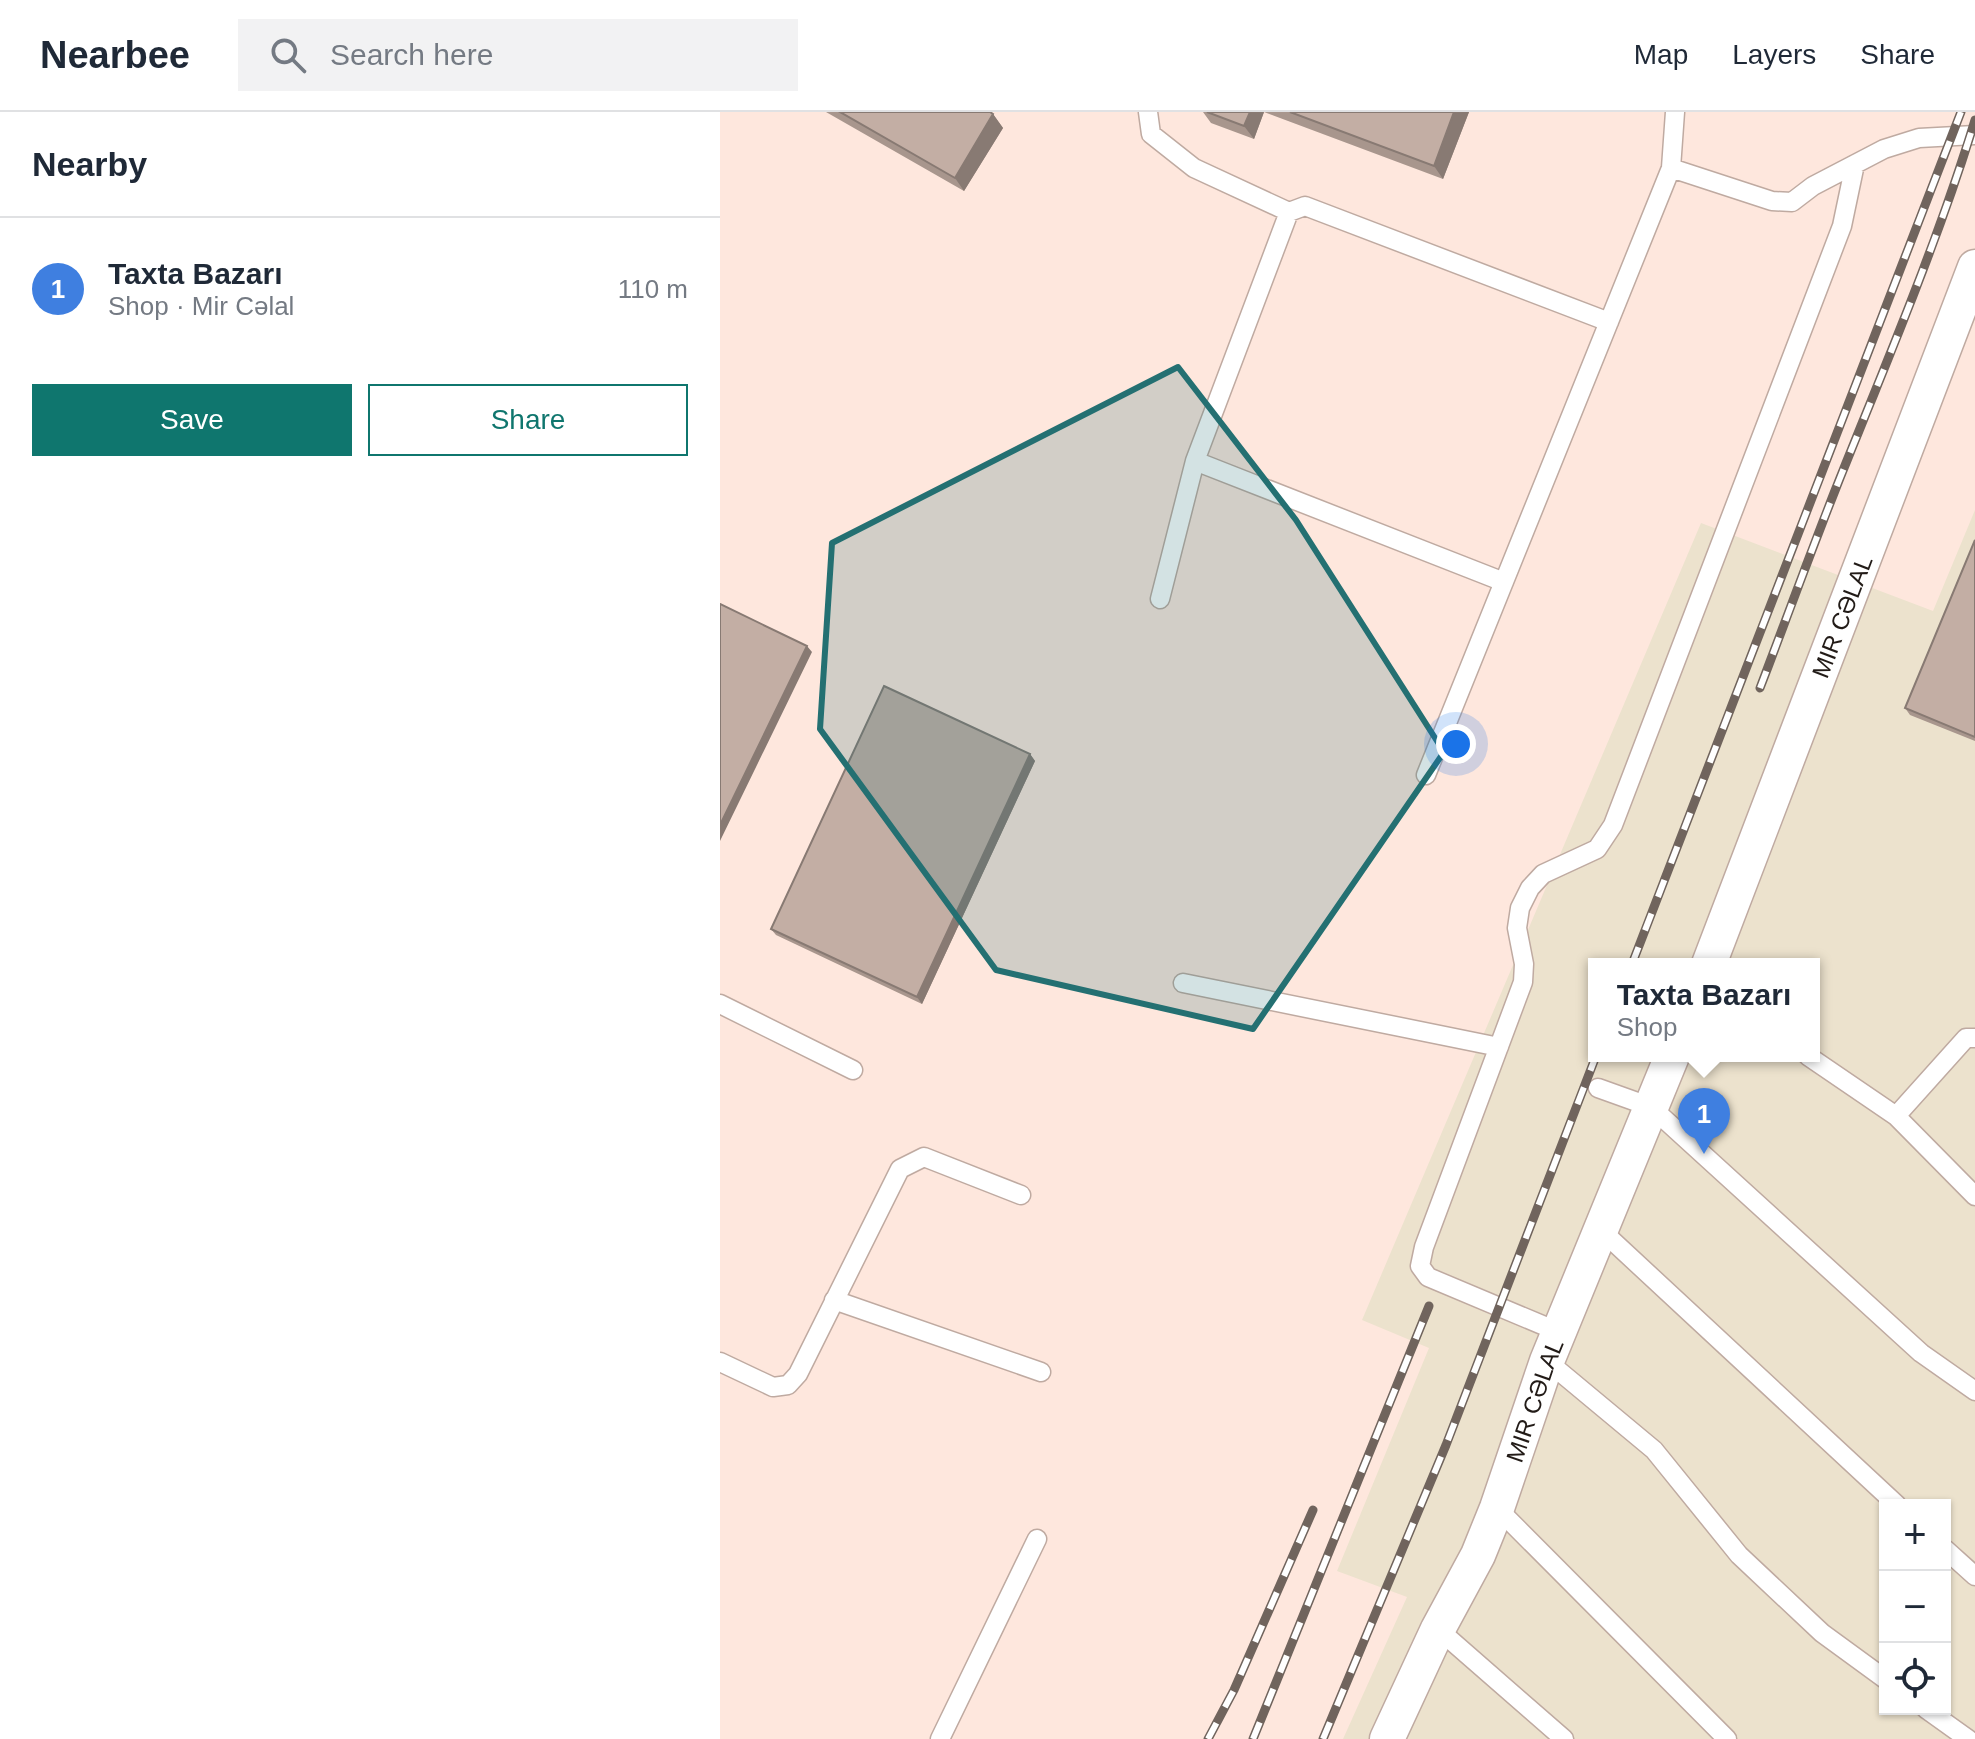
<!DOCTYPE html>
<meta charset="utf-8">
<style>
body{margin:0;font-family:Helvetica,sans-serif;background:#f2f2f3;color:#1f2937}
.controls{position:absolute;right:24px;bottom:24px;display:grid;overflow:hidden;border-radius:0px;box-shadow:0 2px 6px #0004}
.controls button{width:72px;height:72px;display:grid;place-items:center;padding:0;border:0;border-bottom:2px solid #e0e1e3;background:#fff;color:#1f2937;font:40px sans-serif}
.you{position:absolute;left:736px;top:632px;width:28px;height:28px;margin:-20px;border:6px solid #fff;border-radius:50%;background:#1a73e8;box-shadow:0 0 0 12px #1a73e833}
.badge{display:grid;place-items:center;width:52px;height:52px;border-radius:50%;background:#0f766e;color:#fff;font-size:26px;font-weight:700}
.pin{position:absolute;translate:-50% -66px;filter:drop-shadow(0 2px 4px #0008)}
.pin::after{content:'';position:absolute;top:42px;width:28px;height:24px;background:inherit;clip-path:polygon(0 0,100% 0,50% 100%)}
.popup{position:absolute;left:868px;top:846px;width:232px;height:104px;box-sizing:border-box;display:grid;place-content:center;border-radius:0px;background:#fff;filter:drop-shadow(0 2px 6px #0005);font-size:26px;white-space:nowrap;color:#747a83}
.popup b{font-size:30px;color:#1f2937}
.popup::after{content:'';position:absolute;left:50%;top:100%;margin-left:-16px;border:16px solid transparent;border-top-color:#fff}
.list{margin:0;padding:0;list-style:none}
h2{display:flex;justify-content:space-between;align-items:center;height:104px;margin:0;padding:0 32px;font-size:34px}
h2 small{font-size:26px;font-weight:400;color:#747a83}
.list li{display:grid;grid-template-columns:52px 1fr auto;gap:24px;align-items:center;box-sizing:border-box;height:144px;padding:0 32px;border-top:2px solid #e0e1e3}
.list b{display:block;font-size:30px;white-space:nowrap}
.list p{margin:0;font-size:26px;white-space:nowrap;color:#747a83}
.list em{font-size:26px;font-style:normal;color:#747a83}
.actions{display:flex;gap:16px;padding:24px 32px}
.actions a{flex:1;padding:18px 0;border:2px solid #0f766e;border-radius:0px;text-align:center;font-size:28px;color:#0f766e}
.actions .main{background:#0f766e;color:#fff}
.icon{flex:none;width:44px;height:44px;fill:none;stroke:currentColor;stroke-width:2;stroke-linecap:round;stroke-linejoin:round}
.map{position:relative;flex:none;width:1255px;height:1627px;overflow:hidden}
header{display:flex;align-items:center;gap:48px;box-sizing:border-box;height:112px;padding:0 40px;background:#fff;border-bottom:2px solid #e0e1e3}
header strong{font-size:38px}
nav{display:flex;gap:44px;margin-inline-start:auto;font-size:28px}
.search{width:560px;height:72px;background:#f2f2f3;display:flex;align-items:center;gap:20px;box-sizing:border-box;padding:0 28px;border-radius:0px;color:#747a83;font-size:30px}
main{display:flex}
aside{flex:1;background:#fff}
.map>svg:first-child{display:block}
.industrial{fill:#ece2cd;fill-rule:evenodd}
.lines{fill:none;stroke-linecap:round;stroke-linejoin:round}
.lane-casing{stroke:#bfaaa1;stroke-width:21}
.street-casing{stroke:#bfaaa1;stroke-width:37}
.lane{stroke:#fff;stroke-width:18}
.street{stroke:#fff;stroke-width:34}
.rail-casing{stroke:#70645d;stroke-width:9}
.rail{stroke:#fff;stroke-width:6;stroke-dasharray:18;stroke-linecap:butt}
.wall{fill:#a8968d}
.shaded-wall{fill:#887a73}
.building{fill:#c3aea4;stroke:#887a73;stroke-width:2}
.marked{fill:#247072;fill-opacity:0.2;stroke:#247072;stroke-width:6;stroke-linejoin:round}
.labels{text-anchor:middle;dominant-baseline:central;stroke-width:7;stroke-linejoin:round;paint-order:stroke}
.street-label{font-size:24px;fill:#221b17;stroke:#fff}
</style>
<header>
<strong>Nearbee</strong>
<div class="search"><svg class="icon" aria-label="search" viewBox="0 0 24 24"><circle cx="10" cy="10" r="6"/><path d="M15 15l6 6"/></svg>Search here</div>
<nav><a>Map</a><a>Layers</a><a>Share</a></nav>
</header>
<main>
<aside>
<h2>Nearby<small></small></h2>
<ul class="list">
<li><span class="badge" style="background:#3f7fe0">1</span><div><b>Taxta Bazarı</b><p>Shop · Mir Cəlal</p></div><em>110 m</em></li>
</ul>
<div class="actions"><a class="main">Save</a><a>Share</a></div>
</aside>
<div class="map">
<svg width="1255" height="1627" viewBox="0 0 1255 1627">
<rect width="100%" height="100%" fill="#fee7dd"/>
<path class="industrial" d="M1255 398V1627H623L687 1485 617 1459 709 1236 642 1208 981 411 1213 499ZM874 852H1094V944H874ZM1165 1393H1225V1597H1165Z"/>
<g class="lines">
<defs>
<path id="lane" d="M428 0 431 22 474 56 569 100
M951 56 955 0
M475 349 784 470
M440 487 475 349 569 100 585 94 889 210
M706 663 951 56 1052 89 1072 90 1093 74 1164 37 1199 26 1255 23
M463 871 779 935
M0 892 133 958
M1088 944 1176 1004 1255 1084
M878 976 931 995 1201 1241 1255 1279
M1176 1004 1246 926H1255
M882 1119 1177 1393
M114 1188 321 1260
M839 1220 708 1165 700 1154 704 1135 803 870 804 852 797 816 800 796 810 776 823 762 877 737 893 713 1122 114 1135 52
M827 1249 934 1338 1019 1443 1102 1521 1165 1567
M0 1250 53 1275 68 1273 78 1262 180 1057 204 1045 301 1083
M777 1396 1007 1627
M1225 1437 1255 1464
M718 1517 844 1627
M1206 1597 1248 1627
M220 1627 317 1427"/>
<g id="street">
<path id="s1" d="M989 852 1255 155"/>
<path id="s2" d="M667 1627 718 1517 758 1443 777 1396 827 1249 952 944"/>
</g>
</defs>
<use href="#lane" class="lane-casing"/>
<use href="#street" class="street-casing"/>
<use href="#lane" class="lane"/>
<use href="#street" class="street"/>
<defs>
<path id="rail" d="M1040 576C1066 508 1091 439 1118 371 1166 251 1217 132 1255 8
M912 852 1241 0
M488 1627 514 1578 593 1398
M533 1627 709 1194
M603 1627 726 1333 876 944"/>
</defs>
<use href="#rail" class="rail-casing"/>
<use href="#rail" class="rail"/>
</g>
<path class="wall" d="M106 0H270L273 2 283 16 244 79Z
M483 0H749L723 67 544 0 534 27 491 11Z
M1255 428V629L1190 603 1185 596Z
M310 642 315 649 202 892 56 823 51 817Z"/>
<path class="shaded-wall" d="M530 0H544L534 27 524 14Z
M734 0H749L723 67 714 54Z
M273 2 283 16 244 79 235 66Z
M87 534 92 540 0 729V713Z
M310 642 315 649 202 892 197 885Z"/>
<path class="building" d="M120 0H270L273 2 235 66Z
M487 0H530L524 14Z
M570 0H734L714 54Z
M1255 428V625L1185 596Z
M0 492 87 534 0 713Z
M164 574 310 642 197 885 51 817Z"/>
<path class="marked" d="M458 255 576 408 724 640 533 917 276 858 100 617 112 431Z"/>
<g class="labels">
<g class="street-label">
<text stroke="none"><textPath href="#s1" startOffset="372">MIR CƏLAL</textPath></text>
<text stroke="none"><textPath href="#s2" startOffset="370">MIR CƏLAL</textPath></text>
</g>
</g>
</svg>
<div class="controls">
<button>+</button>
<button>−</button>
<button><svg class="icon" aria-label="locate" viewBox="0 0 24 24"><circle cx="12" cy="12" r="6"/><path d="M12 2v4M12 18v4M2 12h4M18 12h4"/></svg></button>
</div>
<div class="you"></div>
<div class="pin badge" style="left:984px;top:1042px;background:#3f7fe0">1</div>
<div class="popup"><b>Taxta Bazarı</b>Shop</div>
</div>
</main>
